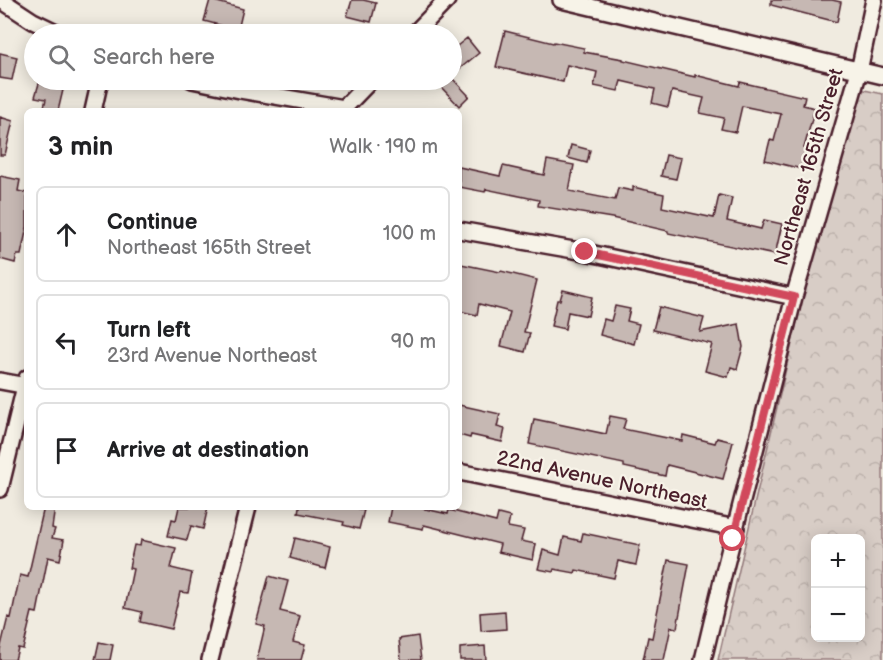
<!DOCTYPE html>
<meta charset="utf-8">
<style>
body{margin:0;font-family:"Balsamiq Sans",sans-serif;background:#f2f2f2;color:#202124}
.controls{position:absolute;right:18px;bottom:18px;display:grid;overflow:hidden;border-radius:9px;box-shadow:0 3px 15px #0003}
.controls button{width:54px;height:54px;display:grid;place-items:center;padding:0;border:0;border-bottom:2px solid #e0e0e0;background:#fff;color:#202124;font:30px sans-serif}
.stop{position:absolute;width:18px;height:18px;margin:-14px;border:4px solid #d1495b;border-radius:50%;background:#fff}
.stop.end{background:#d1495b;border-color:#fff;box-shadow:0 2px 6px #0008}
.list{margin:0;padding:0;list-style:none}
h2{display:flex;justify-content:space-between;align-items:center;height:78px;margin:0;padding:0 24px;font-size:26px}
h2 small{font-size:20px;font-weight:400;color:#757577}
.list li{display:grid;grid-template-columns:39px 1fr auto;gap:18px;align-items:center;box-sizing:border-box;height:96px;margin:0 12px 12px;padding:0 12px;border:2px solid #e0e0e0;border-radius:9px}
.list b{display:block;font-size:22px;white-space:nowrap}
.list p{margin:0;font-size:20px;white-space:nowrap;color:#757577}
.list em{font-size:20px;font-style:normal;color:#757577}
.icon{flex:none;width:33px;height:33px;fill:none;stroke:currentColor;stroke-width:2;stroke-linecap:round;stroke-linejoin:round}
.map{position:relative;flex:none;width:883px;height:660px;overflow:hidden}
.search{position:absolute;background:#fff;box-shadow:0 3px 15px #0003;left:24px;top:24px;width:438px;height:66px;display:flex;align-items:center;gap:15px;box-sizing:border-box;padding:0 21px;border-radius:33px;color:#757577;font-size:22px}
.panel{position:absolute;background:#fff;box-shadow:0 3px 15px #0003;left:24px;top:108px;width:438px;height:402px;border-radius:9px}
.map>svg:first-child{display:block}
.forest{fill:url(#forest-crowns);stroke:#917678;stroke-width:1.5;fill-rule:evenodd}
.building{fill:#c6b8b3;stroke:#4a1f2b;stroke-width:1.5}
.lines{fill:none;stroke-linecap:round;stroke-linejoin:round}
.minor-casing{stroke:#4a1f2b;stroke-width:20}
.minor{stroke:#f7f3e8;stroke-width:15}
.route{stroke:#d1495b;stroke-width:8}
.labels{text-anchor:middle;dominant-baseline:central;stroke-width:4.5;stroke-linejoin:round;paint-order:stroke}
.street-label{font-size:20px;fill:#4a1f2b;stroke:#f7f3e8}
</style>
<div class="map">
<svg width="883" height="660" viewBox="0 0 883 660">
<defs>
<pattern id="forest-crowns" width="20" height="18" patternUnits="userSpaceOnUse" patternTransform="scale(1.5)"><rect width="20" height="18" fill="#d8cdc6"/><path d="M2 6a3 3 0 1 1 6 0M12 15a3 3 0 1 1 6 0" fill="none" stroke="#bbb0aa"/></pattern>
</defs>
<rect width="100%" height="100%" fill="#f0ebe0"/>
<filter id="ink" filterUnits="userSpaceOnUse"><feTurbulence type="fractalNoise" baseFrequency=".0167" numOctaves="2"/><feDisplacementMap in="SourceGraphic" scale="12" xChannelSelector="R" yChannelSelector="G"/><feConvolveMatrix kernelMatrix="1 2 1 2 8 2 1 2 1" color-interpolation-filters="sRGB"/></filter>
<g filter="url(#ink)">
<path class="forest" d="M860 89 883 94V660H718L802 300ZM816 538H860V638H816Z"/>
<path class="building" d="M210 0 243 9 238 30 204 21Z
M352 0H363L376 3 371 22 347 16Z
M771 0H832L841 2 837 22 771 5Z
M505 31 553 43 554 42 584 48V52L623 59V60L695 77V75L739 86 740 82 805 97 803 105 815 108 804 148 807 149 802 169 765 160 770 140 774 141 781 114 742 106 736 132 721 129 724 118 700 113 704 98 672 91 668 107 652 103 655 89 621 81 618 91 594 86 597 72 567 65 563 82 496 67Z
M467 38 479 53 452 75V50Z
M0 53 17 57 12 80 0 78Z
M452 78 469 96 459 106 441 87 449 80H452Z
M40 80H51L62 82 60 89 63 90 58 111H43L46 99 35 97Z
M0 117 13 121 5 155H0Z
M571 145 590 150 587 163 568 158Z
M666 155 681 158 676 179 661 176Z
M547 160 574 165 569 191 615 200 618 188 633 191V187L664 194 662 207 714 218 719 195 732 198 727 221 761 229 764 220 782 224 775 255 668 233V231L612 218 538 206 539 200 486 189 485 192 459 187V167L500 176 503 166 544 175Z
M0 176 20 180 18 191 27 193V227L21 255H17L15 263 0 259Z
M461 264 500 272 501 271 537 280 524 332 530 333 525 352 501 346 510 312 479 304 477 315 459 311V274Z
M563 290 592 297 588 316 568 312 565 329 551 326 557 300H560Z
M615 306 630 309 627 321 639 324 634 344 600 335 604 319 611 321Z
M659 307 704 318 700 332 739 324 743 347 737 369 731 367 728 377 705 371 712 344 653 330Z
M459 405 500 414 497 427 505 429 502 442 471 435 470 438 459 435Z
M610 416 626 419 623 429 682 441 683 435 715 443 717 438 733 442 723 479 667 465 665 476 624 467V464L529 444 534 419 606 434Z
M44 507H55L52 528 55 529 52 538 64 540 60 560 48 557 37 613 32 612 23 649 18 648 15 660H0V650L8 617 11 618 20 575 28 577Z
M179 507H208L203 529 191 526 187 540 168 536 172 519 176 520Z
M299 507H353L364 510 359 529 343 525 344 522 298 513Z
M391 507H416L448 514 449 510 496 522 498 514 510 517 508 527 524 530 521 541 536 544 533 560 498 552 500 544 424 525 423 529 388 522Z
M583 533 640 545 636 565 618 561 614 578 576 570 575 573 554 569 553 572 538 569 543 550 560 555 564 537 581 541Z
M295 538 330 547 325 568 290 558Z
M141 540 176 548 171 568 192 573 188 593 180 592 171 629 140 622 142 612 125 608 133 569 129 568 134 545 140 546Z
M668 560 689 564 677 628 671 627 664 660H643L648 637 652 638Z
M269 576 288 581 280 611 300 616 293 642 305 645 301 660H257L265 626 256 624Z
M505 611 506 629 481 631 480 613Z
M418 636 421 660H401L399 639Z
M99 642 113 645 110 660H95Z
M485 646 486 660H460V648Z"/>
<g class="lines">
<defs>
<path id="minor" d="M1 0 33 21 60 34
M561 0 883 76
M414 34 447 0
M192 80 240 90 344 108
M93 111 100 80
M344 111V108L371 80
M459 230 585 252 794 297
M0 381 27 386
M459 472 736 528
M0 489 27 378
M210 660 248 507
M703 660 725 568 794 297 859 71 874 0"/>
</defs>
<use href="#minor" class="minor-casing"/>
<use href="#minor" class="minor"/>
</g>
</g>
<g class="lines" filter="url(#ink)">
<path class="route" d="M585 252 794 297 733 539"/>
</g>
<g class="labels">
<g class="street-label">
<text transform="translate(809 167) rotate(-74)">Northeast 165th Street</text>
<text transform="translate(602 480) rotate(12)">22nd Avenue Northeast</text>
</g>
</g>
</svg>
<div class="controls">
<button>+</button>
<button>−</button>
</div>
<div class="stop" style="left:733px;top:539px"></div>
<div class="stop end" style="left:585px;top:252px"></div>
<div class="search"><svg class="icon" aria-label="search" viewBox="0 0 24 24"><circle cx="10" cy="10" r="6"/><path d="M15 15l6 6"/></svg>Search here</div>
<section class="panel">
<h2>3 min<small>Walk · 190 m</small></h2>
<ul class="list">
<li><svg class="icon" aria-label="ahead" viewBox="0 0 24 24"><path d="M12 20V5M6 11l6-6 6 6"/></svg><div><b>Continue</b><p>Northeast 165th Street</p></div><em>100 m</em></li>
<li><svg class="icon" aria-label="left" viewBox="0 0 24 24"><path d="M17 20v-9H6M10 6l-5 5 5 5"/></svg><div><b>Turn left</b><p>23rd Avenue Northeast</p></div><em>90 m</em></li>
<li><svg class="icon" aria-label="arrive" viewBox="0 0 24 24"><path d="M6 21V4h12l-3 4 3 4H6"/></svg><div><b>Arrive at destination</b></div></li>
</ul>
</section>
</div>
